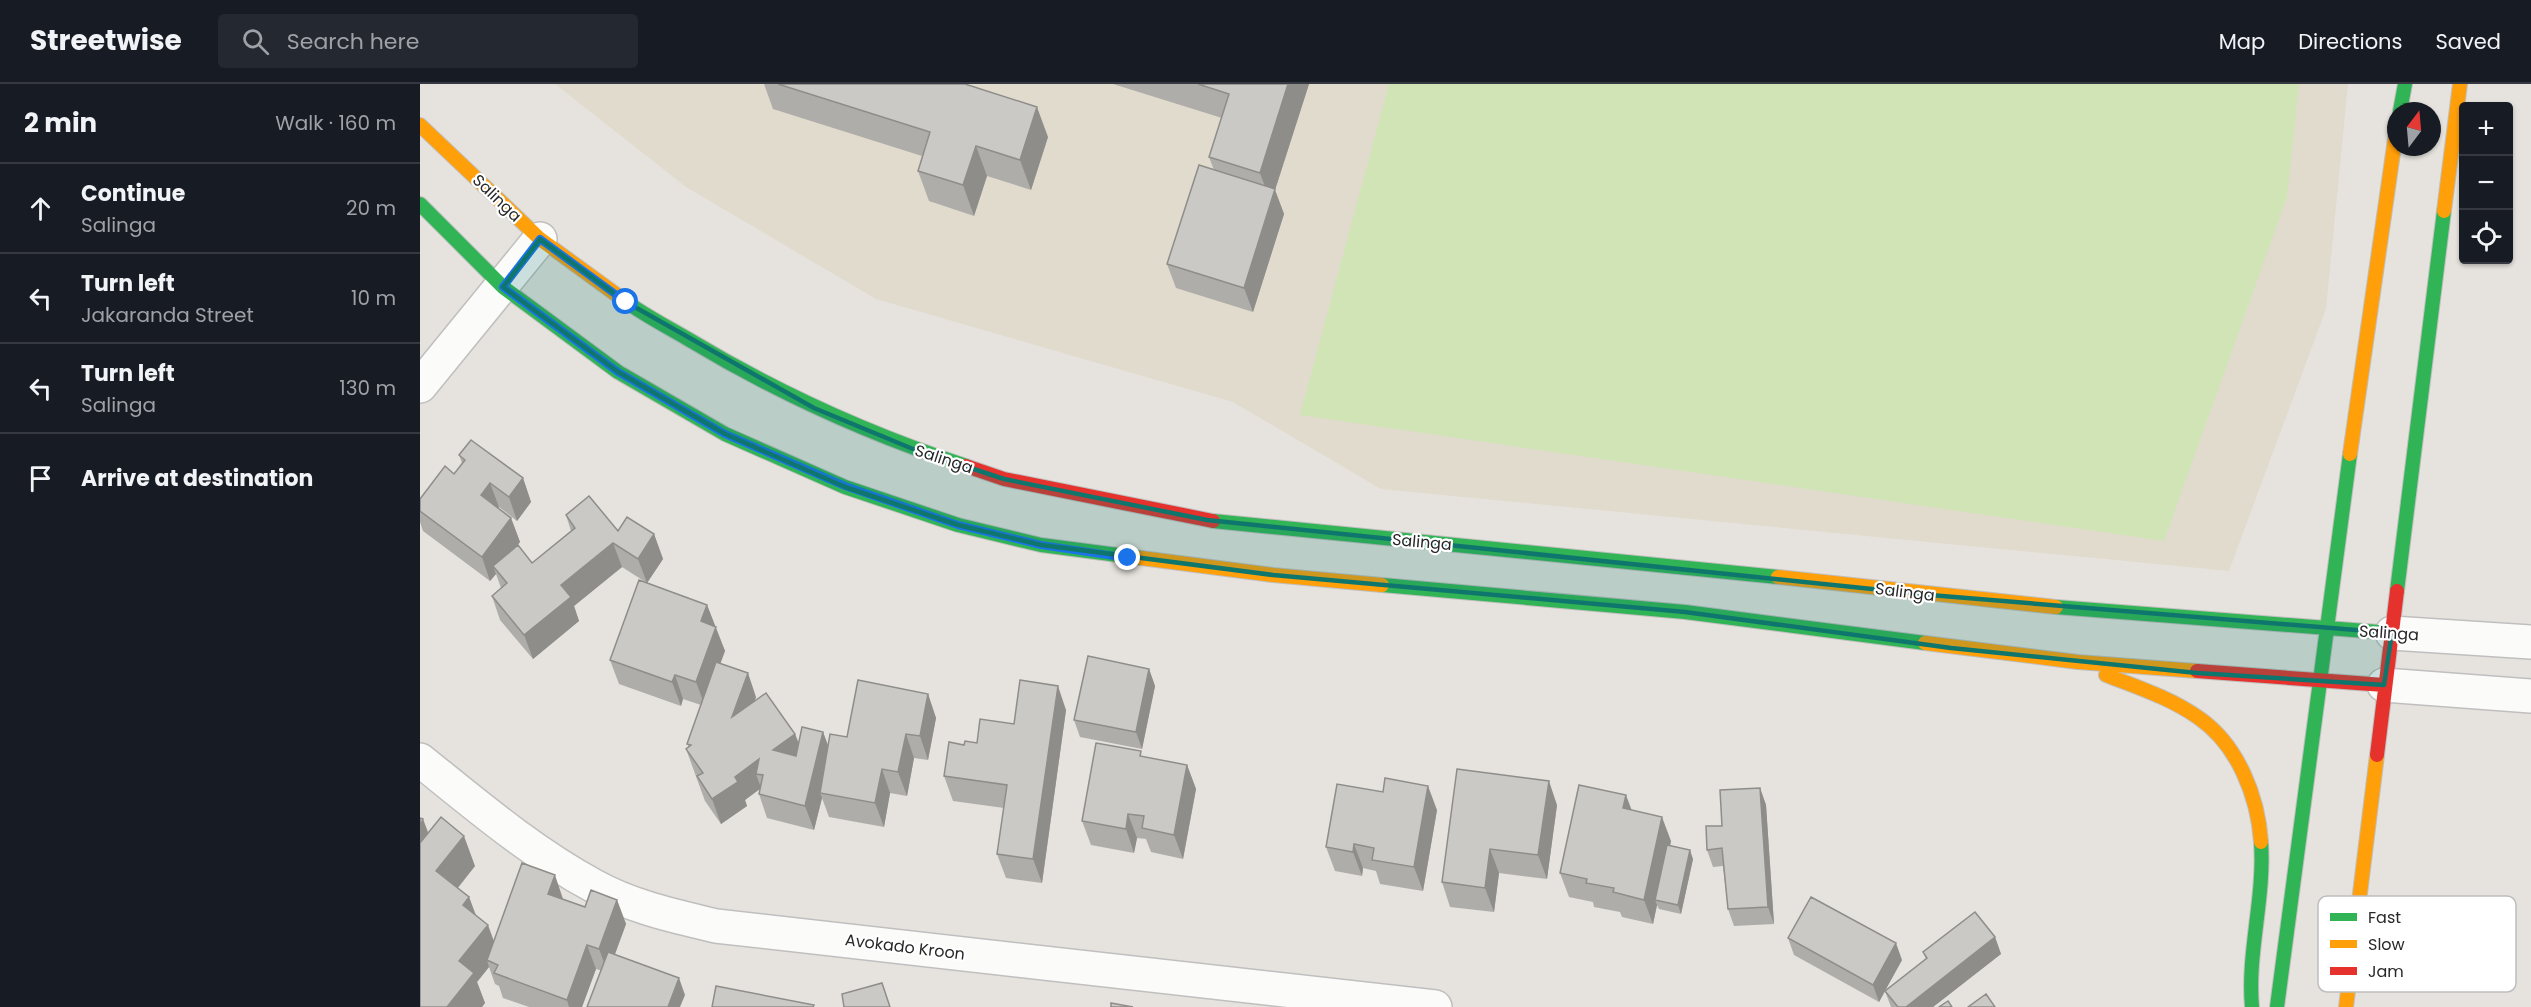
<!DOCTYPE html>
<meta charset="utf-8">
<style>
body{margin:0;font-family:Poppins,sans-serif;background:#242831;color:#f1f3f6}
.controls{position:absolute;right:18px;top:18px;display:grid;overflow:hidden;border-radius:6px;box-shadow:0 2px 4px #0004}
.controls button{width:54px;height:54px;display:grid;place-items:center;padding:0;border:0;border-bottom:2px solid #363941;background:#171b24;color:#f1f3f6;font:30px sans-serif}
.compass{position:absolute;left:1967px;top:18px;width:54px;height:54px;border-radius:50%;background:#171b24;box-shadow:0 2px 4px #0004;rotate:16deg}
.stop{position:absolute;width:18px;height:18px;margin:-14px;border:4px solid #1a73e8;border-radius:50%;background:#fff}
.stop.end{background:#1a73e8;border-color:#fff;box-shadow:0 2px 6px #0008}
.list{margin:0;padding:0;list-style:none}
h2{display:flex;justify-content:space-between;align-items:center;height:78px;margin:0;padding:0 24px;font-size:26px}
h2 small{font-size:20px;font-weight:400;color:#9ea1a6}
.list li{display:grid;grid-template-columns:39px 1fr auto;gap:18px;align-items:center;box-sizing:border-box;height:90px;padding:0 24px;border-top:2px solid #363941}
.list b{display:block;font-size:22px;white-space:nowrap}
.list p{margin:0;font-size:20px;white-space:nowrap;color:#9ea1a6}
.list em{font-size:20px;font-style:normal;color:#9ea1a6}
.icon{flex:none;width:33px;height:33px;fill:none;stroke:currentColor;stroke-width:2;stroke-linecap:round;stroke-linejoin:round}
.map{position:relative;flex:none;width:2111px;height:923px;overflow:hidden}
header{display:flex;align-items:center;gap:36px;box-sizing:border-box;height:84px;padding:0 30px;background:#171b24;border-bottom:2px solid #363941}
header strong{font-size:28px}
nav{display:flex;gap:33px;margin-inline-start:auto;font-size:21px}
.search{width:420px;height:54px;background:#242831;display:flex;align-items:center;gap:15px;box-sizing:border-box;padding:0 21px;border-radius:6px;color:#9ea1a6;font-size:22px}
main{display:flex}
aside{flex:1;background:#171b24}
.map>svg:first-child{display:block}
.education{fill:#e1dbcd}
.pitch{fill:#d0e4b6}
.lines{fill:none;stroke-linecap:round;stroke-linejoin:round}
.street-casing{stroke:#c0bfbf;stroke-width:36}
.fast-casing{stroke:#c0bfbf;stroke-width:16}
.slow-casing{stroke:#c0bfbf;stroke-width:16}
.jam-casing{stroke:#c0bfbf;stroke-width:16}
.street{stroke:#fbfbfa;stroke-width:33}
.fast{stroke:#30b455;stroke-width:14}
.slow{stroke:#ff9f0a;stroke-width:14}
.jam{stroke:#e5322d;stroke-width:14}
.wall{fill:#afada9}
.shaded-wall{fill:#8e8d8a}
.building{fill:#cbc9c5;stroke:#8e8d8a;stroke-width:1.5}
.route{stroke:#1a73e8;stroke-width:8}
.marked{fill:#0f766e;fill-opacity:0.2;stroke:#0f766e;stroke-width:4.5;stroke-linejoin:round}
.labels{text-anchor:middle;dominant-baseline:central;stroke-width:4.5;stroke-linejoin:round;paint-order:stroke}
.street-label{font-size:16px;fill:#282828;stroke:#fff}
.key{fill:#fff;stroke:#bebebe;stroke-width:1.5}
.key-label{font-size:16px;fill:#282828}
</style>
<header>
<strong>Streetwise</strong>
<div class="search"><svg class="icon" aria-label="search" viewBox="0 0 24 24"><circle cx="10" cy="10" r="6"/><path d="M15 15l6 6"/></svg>Search here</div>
<nav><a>Map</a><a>Directions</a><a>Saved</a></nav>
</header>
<main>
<aside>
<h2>2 min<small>Walk · 160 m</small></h2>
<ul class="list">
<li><svg class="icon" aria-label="ahead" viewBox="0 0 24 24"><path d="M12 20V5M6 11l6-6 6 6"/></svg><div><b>Continue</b><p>Salinga</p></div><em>20 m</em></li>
<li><svg class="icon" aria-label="left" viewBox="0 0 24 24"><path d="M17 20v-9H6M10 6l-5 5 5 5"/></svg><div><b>Turn left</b><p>Jakaranda Street</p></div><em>10 m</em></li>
<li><svg class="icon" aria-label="left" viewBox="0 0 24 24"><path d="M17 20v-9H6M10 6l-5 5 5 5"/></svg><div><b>Turn left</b><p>Salinga</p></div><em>130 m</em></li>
<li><svg class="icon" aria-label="arrive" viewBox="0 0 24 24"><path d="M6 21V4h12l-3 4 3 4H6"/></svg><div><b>Arrive at destination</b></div></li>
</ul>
</aside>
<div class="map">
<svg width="2111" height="923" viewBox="0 0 2111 923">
<rect width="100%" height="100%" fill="#e6e3de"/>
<path class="education" d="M135 0H1928L1906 225 1809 487 961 405 813 318 456 215 266 103Z"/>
<path class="pitch" d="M969 0H1879L1867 113 1744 457 880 331Z"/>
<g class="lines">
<defs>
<path id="street" d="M0 302 120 155
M1972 549 2111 558
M1964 601 2111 612
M0 676C56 721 111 768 174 802 212 823 255 832 296 842L1015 923"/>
<path id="fast" d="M1980 27 1985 0
M0 120 83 203 198 288 305 350 425 403 538 441 621 461 721 474
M201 214C222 230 246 242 268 255 356 308 448 350 546 382
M793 437 1358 493
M962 501 1265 528 1505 559
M1977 507 2024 127
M1636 523 1972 549
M1832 923C1827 868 1845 814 1841 758
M1857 923 1930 370"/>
<path id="slow" d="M0 41 120 155 201 214
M2024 127 2040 0
M1930 370 1976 48
M721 474 853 491 962 501
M1358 493 1636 523
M1505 559 1658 578 1777 587
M1686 591C1717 603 1751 614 1779 634 1818 661 1838 713 1841 758
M1926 923 1957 671"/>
<path id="jam" d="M546 382 584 395 793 437
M1777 587 1964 601
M1957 671 1977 507"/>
</defs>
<use href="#street" class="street-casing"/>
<use href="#fast" class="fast-casing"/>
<use href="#slow" class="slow-casing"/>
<use href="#jam" class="jam-casing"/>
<use href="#street" class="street"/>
<use href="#fast" class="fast"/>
<use href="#slow" class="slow"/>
<use href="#jam" class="jam"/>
</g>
<path class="wall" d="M344 0H545L628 53 611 106 567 92 554 132 509 117 498 87 502 72 353 25Z
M693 0H889L855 106 864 130 833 228 756 204 747 180 794 86 789 73 802 34Z
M39 371 103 394 111 418 97 437 79 423 78 424 91 434 100 458 95 463 112 479 151 447 146 431 198 447 234 450 243 475 227 499 287 521 305 567 300 579 336 613 335 616 375 650 379 659 403 648 408 662 427 653 508 610 516 634 508 676 494 674 487 712 470 709 464 743 409 733 402 714 394 746 347 734 339 710 340 705 325 716 327 722 301 740 285 717 266 665 269 663 267 660 281 621 263 615 261 622 199 600 190 576 227 499 202 483 154 522 159 537 113 575 80 536 72 512 81 504 76 490 70 497 3 447 0 438V415L34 390 42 379Z
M729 585 735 602 722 665 660 653 654 636Z
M646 626 622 799 586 794 577 770 584 724 533 717 524 692 544 661 557 659 594 640Z
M724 673 767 681 776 705 763 775 731 768 726 755 717 754 714 769 671 761 662 737Z
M1037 685 1137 721 1127 795 1079 789 1074 828 1030 823 1022 798Z
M1340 704 1346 721 1354 840 1314 842 1308 825 1303 782 1293 783 1287 766 1302 742Z
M1017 726 1003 807 960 800 956 787 943 784 942 792 915 787 906 763Z
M1211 726 1251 757 1250 762 1273 775 1261 830 1239 825 1237 821 1233 840 1202 833 1200 828 1174 823 1173 818 1149 813 1140 789Z
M3 735 8 749 55 782 38 804 49 813 56 831 74 857 143 815 165 823 197 816 206 840 195 870 265 911 176 885 162 923H109L83 914 79 902 75 900 69 883 57 898 65 919 62 923Z
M1575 853 1581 870 1513 923H1471L1465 907 1459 918 1374 871 1368 854 1482 876 1465 906 1506 875 1503 868Z"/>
<path class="shaded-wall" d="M868 0H889L855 106 864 130 833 228 824 204 851 119 840 89Z
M617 23 628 53 611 106 600 76Z
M556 62 567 92 554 132 543 101Z
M103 394 111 418 97 437 89 413Z
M70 399 79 423 69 435 61 411Z
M91 434 100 458 77 487 73 482 76 490 70 497 62 473Z
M234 450 243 475 227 499 218 475Z
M193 459 202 483 154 522 159 537 113 575 104 551 141 501Z
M287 521 305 567 285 622 276 598 281 537Z
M729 585 735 602 722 665 716 648Z
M328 589 336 613 321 657 312 633Z
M255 591 263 615 261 622 252 598Z
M638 602 646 626 622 799 613 775Z
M508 610 516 634 508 676 500 652Z
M403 648 412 672 400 709 402 714 394 746 385 722Z
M375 650 384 674 353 666Z
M486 650 494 674 487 712 478 688Z
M339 675 343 691 336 690 341 704 325 716 327 722 301 740 292 715 315 693Z
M767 681 776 705 763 775 754 751Z
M462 685 470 709 464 743 455 719Z
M1129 697 1137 721 1127 795 1118 771Z
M1008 702 1017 726 1003 807 994 783Z
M1340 704 1346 721 1354 840 1348 823Z
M1206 711 1215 735 1203 724Z
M708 730 717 754 714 769 706 745Z
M1242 733 1251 757 1238 816H1235L1237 821 1233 840 1224 816Z
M3 735 12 759 0 789V742Z
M44 752 55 782 27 817 16 787Z
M934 760 943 784 942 792 933 768Z
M1070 765 1079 789 1074 828 1065 804Z
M1270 766 1273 775 1261 830 1258 821Z
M135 791 143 815 136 834 128 810Z
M49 813 60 843 43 821Z
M197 816 206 840 188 889 179 865Z
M68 841 79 871 67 876 69 883 57 898 65 919 62 923H27L39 877Z
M1575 853 1581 870 1513 923H1486Z
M1476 859 1482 876 1459 918 1453 901Z
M167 861 176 885 162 923H149L147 916Z
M259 894 265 911 260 923H248Z"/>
<path class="building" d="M358 0H545L617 23 600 76 556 62 543 101 498 87 510 48Z
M778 0H868L840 89 789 73 809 10Z
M779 81 855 105 824 204 747 180Z
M51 356 103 394 89 413 70 399 61 411 91 434 62 473 0 427V415L25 382 34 390 45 376 39 371Z
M169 412 198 447 207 433 234 450 218 475 193 459 141 501 151 513 104 551 72 512 87 499 73 482 98 461 112 479 155 444 146 431Z
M219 496 287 521 281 537 296 543 276 598 255 591 252 598 190 576Z
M668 572 729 585 716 648 654 636Z
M296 578 328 589 312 633 346 609 375 650 353 666 376 672 382 643 403 648 385 722 339 710 343 691 336 690 339 675 315 693 318 698 292 715 277 692 283 689 266 665 271 661 267 660Z
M438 596 508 610 500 652 486 650 478 688 462 685 455 719 400 709 410 650 427 653Z
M600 596 638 602 613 775 577 770 587 701 524 692 529 658 544 661 545 657 557 659 560 635 594 640Z
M676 659 721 667 720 672 767 681 754 751 722 744 724 732 708 730 706 745 662 737Z
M1037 685 1129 697 1118 771 1070 765 1065 804 1022 798Z
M965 694 1008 702 994 783 952 776 954 764 934 760 933 768 906 763 917 700 963 708Z
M1159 701 1206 711 1203 724 1242 733 1224 816 1193 808 1194 804 1166 799 1167 795 1140 789Z
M1340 704 1348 823 1308 825 1302 764 1287 766 1286 742H1302L1300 706Z
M21 733 44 752 16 787 49 813 43 821 68 841 39 877 54 889 27 923H0V759Z
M0 734 3 735 0 742Z
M1247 761 1270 766 1258 821 1235 816Z
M102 779 135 791 128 810 165 823 171 806 197 816 179 865 167 861 147 916 74 889 78 881 67 876Z
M1391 813 1476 859 1453 901 1368 854Z
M1555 828 1575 853 1486 923H1478L1465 907 1507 874 1503 868Z
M188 868 259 894 248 923H167Z
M462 899 470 923H424L422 910Z
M296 902 394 921 393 923H292Z
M1566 910 1575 923H1548Z
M1528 917 1532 923H1519Z
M691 919 713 923H691Z"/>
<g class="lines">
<path class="route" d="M206 218 120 155 83 203 198 288 305 350 425 402 538 441 621 461 708 474"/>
</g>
<path class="marked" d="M120 155 206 218 394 324 493 365 584 395 787 436 1510 511 1972 549 1964 601 1777 589 1531 564 1265 528 853 491 621 461 538 441 425 403 305 350 198 288 83 203Z"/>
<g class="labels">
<g class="street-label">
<text transform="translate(77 114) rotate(44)">Salinga</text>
<text transform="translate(524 375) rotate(18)">Salinga</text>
<text transform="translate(1002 458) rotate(5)">Salinga</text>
<text transform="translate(1485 508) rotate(7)">Salinga</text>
<text transform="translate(1969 549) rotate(4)">Salinga</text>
<text transform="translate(485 863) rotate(7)">Avokado Kroon</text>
</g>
</g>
<rect x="1898" y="812" width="198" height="96" rx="9" class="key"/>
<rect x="1910" y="829" width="27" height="8" fill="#30b455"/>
<rect x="1910" y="856" width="27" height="8" fill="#ff9f0a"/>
<rect x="1910" y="883" width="27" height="8" fill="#e5322d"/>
<g class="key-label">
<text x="1948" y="839">Fast</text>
<text x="1948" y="866">Slow</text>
<text x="1948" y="893">Jam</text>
</g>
</svg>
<div class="controls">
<button>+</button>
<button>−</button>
<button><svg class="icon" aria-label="locate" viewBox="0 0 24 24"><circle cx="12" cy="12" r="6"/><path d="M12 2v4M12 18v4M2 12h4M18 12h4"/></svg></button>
</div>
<svg class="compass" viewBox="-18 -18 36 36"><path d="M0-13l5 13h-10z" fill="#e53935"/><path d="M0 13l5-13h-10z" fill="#9ea1a6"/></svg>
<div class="stop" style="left:206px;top:218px"></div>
<div class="stop end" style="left:708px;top:474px"></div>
</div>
</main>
